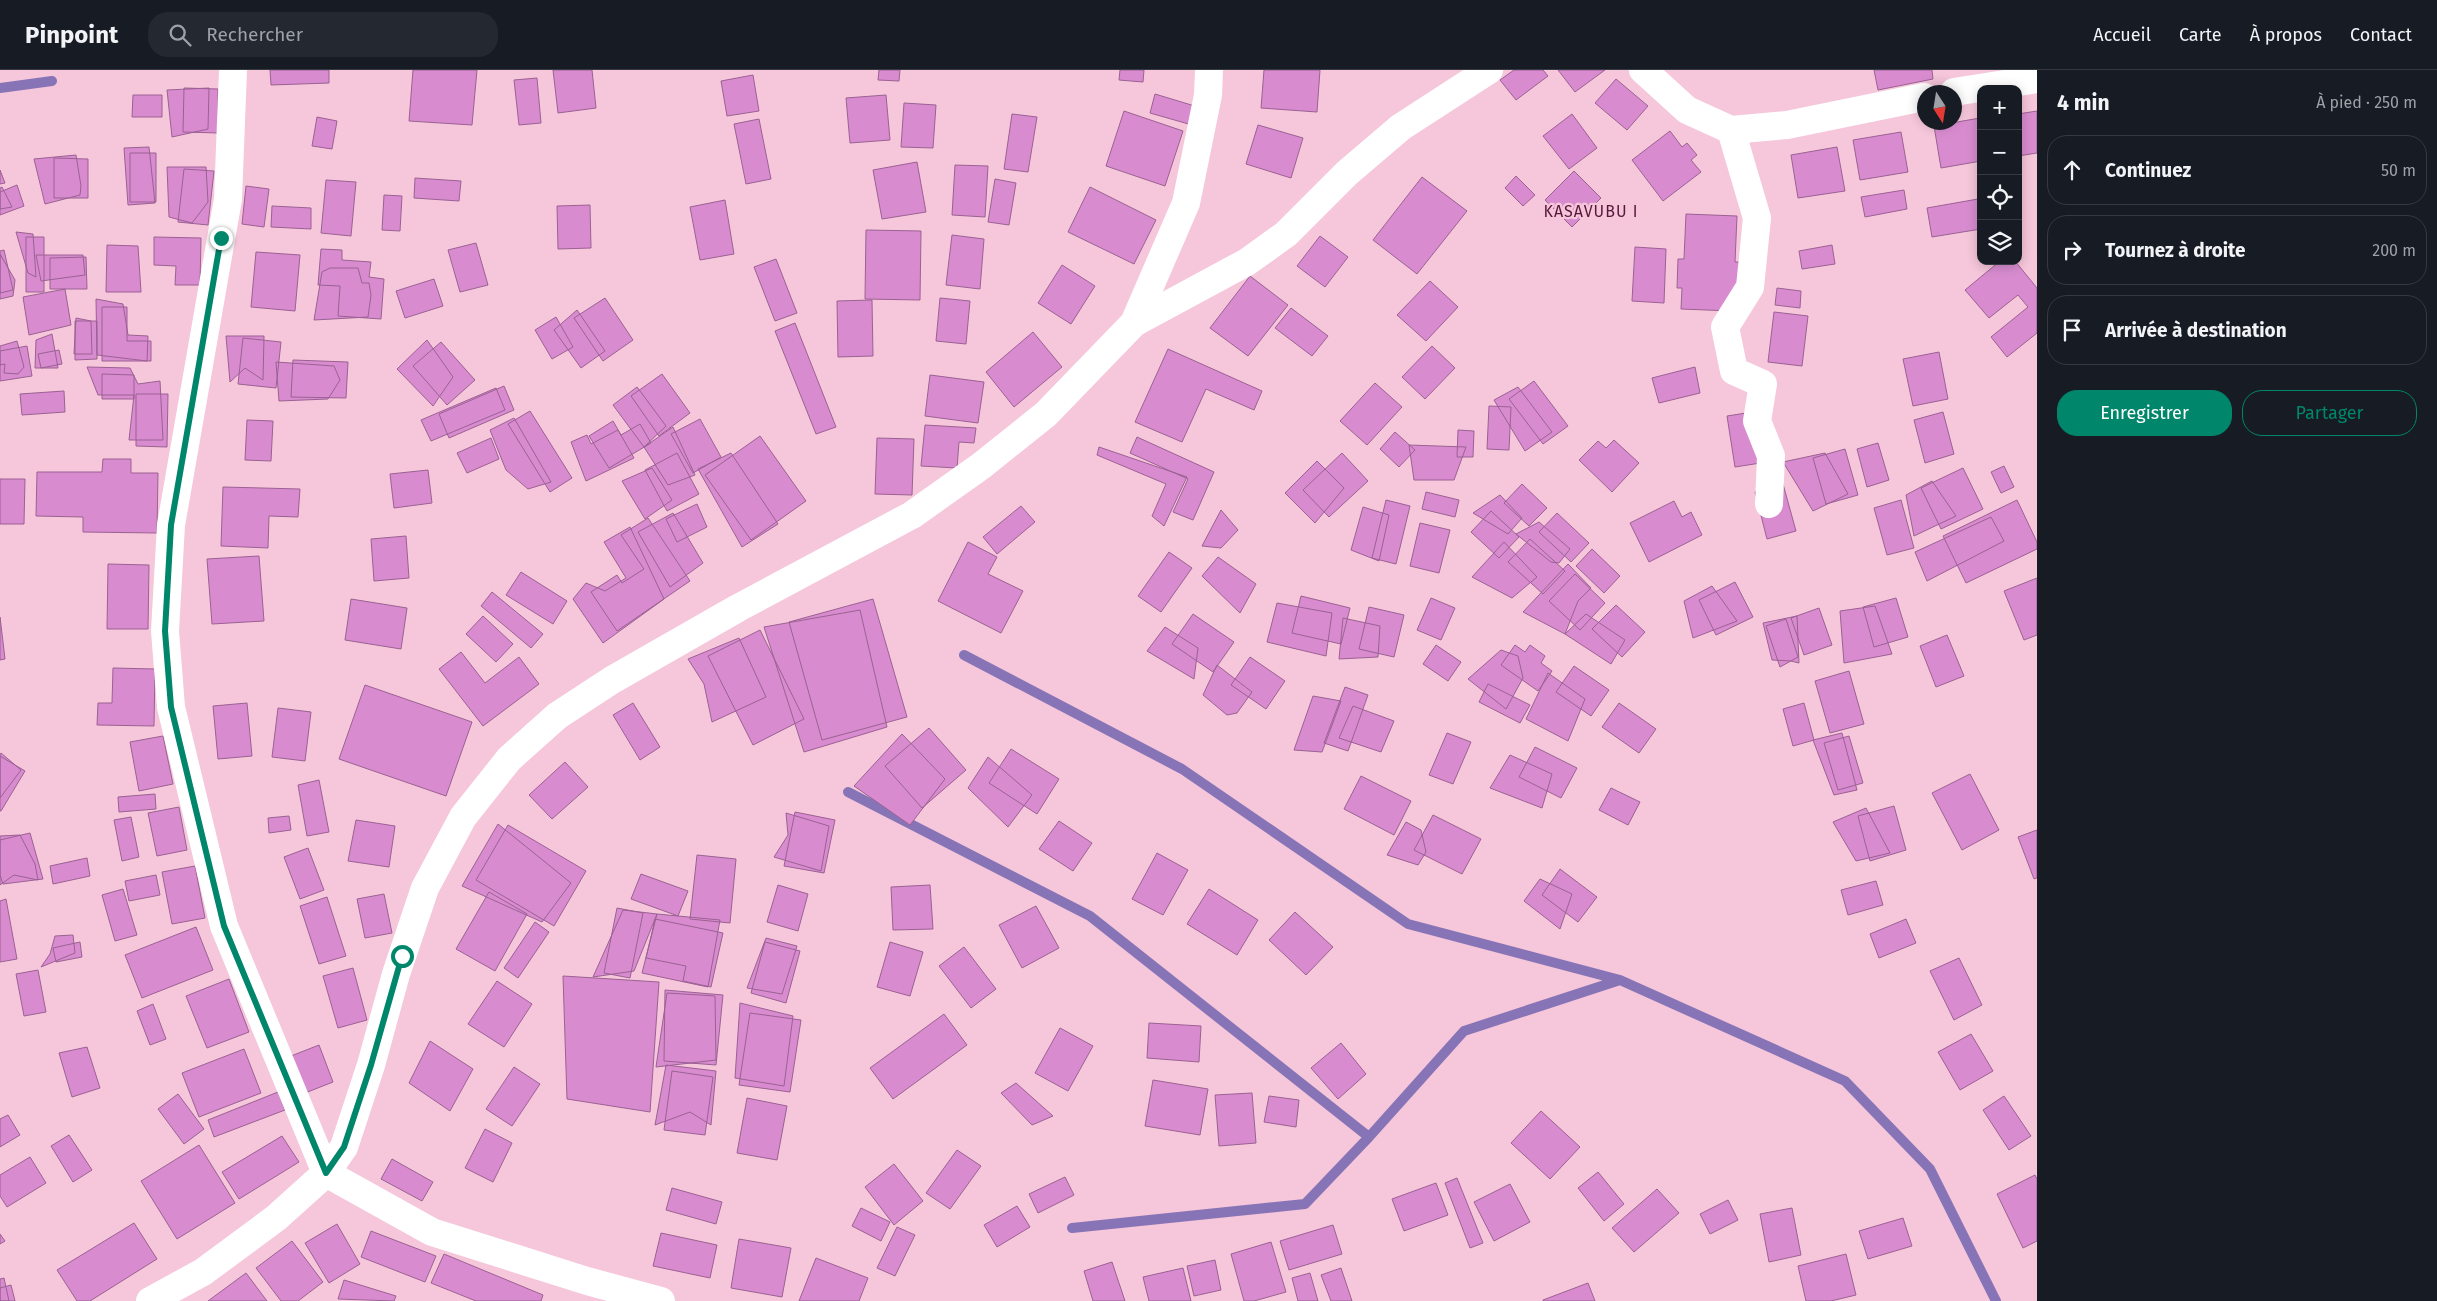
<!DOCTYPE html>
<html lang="fr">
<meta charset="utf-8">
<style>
body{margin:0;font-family:"Fira Sans",sans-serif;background:#242831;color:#f1f3f6}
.controls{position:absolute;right:15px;top:15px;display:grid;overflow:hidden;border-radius:10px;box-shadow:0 2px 12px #0003}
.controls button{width:45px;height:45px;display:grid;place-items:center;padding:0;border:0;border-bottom:1px solid #363941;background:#171b24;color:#f1f3f6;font:25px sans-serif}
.compass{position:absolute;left:1917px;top:15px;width:45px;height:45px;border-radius:50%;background:#171b24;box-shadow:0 2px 12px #0003;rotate:168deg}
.stop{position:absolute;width:15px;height:15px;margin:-11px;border:4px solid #00866a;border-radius:50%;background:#fff}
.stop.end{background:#00866a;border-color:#fff;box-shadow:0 1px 5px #0008}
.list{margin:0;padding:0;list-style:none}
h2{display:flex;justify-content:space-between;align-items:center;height:65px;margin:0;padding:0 20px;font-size:21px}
h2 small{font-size:16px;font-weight:400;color:#9ea1a6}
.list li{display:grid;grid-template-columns:32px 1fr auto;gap:15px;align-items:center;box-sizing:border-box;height:70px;margin:0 10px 10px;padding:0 10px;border:1px solid #363941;border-radius:20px}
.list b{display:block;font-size:19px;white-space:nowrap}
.list em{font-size:16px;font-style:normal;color:#9ea1a6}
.actions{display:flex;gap:10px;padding:15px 20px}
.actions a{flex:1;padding:11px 0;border:1px solid #00866a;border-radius:20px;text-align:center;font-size:18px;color:#00866a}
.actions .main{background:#00866a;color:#fff}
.icon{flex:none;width:28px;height:28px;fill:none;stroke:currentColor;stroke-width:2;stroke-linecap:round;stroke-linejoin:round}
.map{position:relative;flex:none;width:2037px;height:1231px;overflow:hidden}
header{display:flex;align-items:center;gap:30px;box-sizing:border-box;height:70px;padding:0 25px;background:#171b24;border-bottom:1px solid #363941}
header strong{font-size:24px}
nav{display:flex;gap:28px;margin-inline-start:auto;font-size:18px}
.search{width:350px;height:45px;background:#242831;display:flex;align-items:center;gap:12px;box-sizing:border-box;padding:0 18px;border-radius:20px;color:#9ea1a6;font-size:19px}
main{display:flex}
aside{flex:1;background:#171b24}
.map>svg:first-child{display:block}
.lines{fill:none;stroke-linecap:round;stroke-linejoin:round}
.stream{stroke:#8774b6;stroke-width:10}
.building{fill:#d88ccf;stroke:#9b6193}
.minor{stroke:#fff;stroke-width:28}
.route{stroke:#00866a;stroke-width:6}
.labels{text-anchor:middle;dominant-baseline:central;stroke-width:4.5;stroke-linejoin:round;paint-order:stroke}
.neighbourhood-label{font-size:16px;letter-spacing:1px;fill:#57183a;stroke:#f6c6da}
</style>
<header>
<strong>Pinpoint</strong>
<div class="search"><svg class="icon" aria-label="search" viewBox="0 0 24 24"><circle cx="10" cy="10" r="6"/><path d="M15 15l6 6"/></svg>Rechercher</div>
<nav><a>Accueil</a><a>Carte</a><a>À propos</a><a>Contact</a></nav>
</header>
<main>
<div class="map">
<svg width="2037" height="1231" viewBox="0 0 2037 1231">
<rect width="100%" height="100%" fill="#f6c6da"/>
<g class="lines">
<path class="stream" d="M0 18 52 11
M964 585 1182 699 1408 854 1620 910 1845 1011 1930 1099 1996 1231
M848 722 1090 846 1369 1067
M1072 1158 1305 1134 1369 1067 1464 961 1620 910"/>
</g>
<path class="building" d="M270 0H329V13L271 15Z
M413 0H477L472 55 409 51Z
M553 0H592L596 38 558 43Z
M879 0H900L899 11 878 10Z
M1120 0H1144L1143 12 1119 10Z
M1264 0H1320L1317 42 1261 38Z
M1514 0H1543L1548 6 1516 30 1500 10Z
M1558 0H1605L1575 22Z
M1874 0H1932L1933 9 1878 20Z
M753 5 759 41 727 46 721 11Z
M537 8 541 53 519 55 514 10Z
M1616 9 1648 36 1627 60 1595 33Z
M184 18 218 19V63L183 62Z
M209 18 208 59 172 67 167 20Z
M1155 24 1198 37 1192 55 1150 43Z
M133 25H162V47H132Z
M886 25 890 70 850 73 846 28Z
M904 33 936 35 933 78 901 77Z
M1124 41 1183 61 1165 116 1106 96Z
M2037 41V83L2018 86V44Z
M1012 44 1037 47 1028 102 1004 99Z
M1572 44 1597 78 1569 99 1543 66Z
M317 47 337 51 332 79 312 76Z
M1980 48 1981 91 1941 98 1934 56Z
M759 49 771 109 746 114 734 54Z
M1258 55 1303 68 1291 108 1246 94Z
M1670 61 1682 77 1687 73 1697 85 1691 90 1701 102 1663 131 1632 90Z
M1901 62 1908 102 1860 110 1853 70Z
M149 77 155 133 128 135 124 78Z
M1837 77 1845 121 1798 128 1791 85Z
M130 83H156V132H130Z
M76 85 81 116 80 125 45 134 34 89Z
M54 88 88 89V128H54Z
M917 92 926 142 882 149 873 100Z
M955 95 988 96 985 147 952 145Z
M167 97H206L208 132 192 153 169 147Z
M184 99 214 101 208 155 178 152Z
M0 100 5 113 0 114Z
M1574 101 1601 128 1572 157 1545 130Z
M1516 106 1535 125 1523 136 1505 118Z
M1422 107 1467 141 1417 204 1373 170Z
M415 108 461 111 459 131 414 128Z
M995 109 1016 113 1009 155 988 152Z
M326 110 356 112 351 166 321 163Z
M17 115 24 136 0 145V122Z
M246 116 269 119 264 157 242 154Z
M2 117 12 137 0 139V118Z
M1090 117 1156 150 1134 194 1068 162Z
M1904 120 1907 139 1865 147 1861 127Z
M384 125 402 126 400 161 382 160Z
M1978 129 1981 159 1932 167 1927 138Z
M725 130 734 184 700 190 690 137Z
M590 135 591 178 558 179 557 136Z
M272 136 311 138V159L271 157Z
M1686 144 1737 146 1735 192H1741L1732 241 1681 239 1682 218H1677L1678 189H1684Z
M866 160 921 161 920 230 865 229Z
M16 162 33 164 36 207 28 203Z
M952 165 984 169 980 219 946 215Z
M1320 166 1348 187 1325 217 1297 196Z
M26 167H44V222H26Z
M154 167 201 168 200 215H175L176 196 154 195Z
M476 173 488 215 460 222 448 180Z
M107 175 138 176 141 222H106Z
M1832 175 1835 194 1802 199 1799 181Z
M1635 177 1666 179 1664 233 1632 231Z
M321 179 342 180V190L371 192 369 207 384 209 381 249 338 246 340 216 318 215Z
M4 180 13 220 0 223V181Z
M256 182 300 185 295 241 251 237Z
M0 184 15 210 13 226 0 229Z
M36 185H83L85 205 41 211Z
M86 187 87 219H50V188Z
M776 189 797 243 775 251 754 197Z
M2000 191H2015L2037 218V263L2007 287 1991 267 2028 237 2018 225 1989 248 1965 220Z
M1062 195 1095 216 1071 254 1038 233Z
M330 198H358L362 213H369L371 225 368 247 314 250 322 202Z
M1250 206 1288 235 1248 286 1210 258Z
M434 209 443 236 405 248 396 221Z
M1430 211 1458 237 1426 271 1397 245Z
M1777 218 1801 221 1800 238 1775 235Z
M65 219 71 255 29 265 23 227Z
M605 228 633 270 603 291 574 248Z
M940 228 970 231 966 274 936 271Z
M96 229 123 234 128 265 148 266 147 291 97 285Z
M872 230 873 286 838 287 837 231Z
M102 237H127V271H151V291H102Z
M1291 238 1328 266 1312 286 1275 258Z
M577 240 605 281 581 298 554 260Z
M1774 242 1808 246 1802 296 1768 292Z
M556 247 573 277 552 289 535 260Z
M76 248 91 251 92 284H74Z
M75 251H97V289L75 290Z
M795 253 836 357 816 364 775 261Z
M1033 262 1062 297 1014 337 986 302Z
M52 264 58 298H35L36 270Z
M226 266H264L263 310 245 298 230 312Z
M243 268 281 272 276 318 238 314Z
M427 270 453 307 433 336 397 299Z
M17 271 24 297 18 304 4 303 5 294 0 295V276Z
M441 272 475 310 447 335 413 296Z
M27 276 32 306 0 311V281Z
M1432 276 1455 298 1425 329 1402 307Z
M1168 279 1262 321 1254 340 1206 319 1182 372 1135 352Z
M59 280 62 294 41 298 38 284Z
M1939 282 1948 329 1913 336 1903 289Z
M293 290 348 292 346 328 291 327Z
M276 292 334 296 340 310 328 329 279 331Z
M87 297 130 298 138 314 160 311 163 370H129L134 325H98Z
M1695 297 1700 323 1659 333 1652 308Z
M102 304 134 305V329H102Z
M662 304 690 343 659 366 631 326Z
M930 305 984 312 978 353 925 346Z
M1534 311 1568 356 1543 374 1509 329Z
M1375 313 1402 337 1367 375 1340 351Z
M504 316 514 340 449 368 439 344Z
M637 317 666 356 644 377 613 335Z
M1518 317 1552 362 1525 381 1494 330Z
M496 318 505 340 431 371 421 350Z
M64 321 65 342 22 345 20 324Z
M136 324H168L167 377 136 376Z
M1489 336 1511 337 1509 380 1487 379Z
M1765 340 1773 391 1735 397 1727 346Z
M530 341 572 408 550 422 508 354Z
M1943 342 1954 384 1925 393 1914 350Z
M514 348 551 412 528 419 506 400 490 360Z
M700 349 721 387 693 403 671 364Z
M247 350 273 351 271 391 245 390Z
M613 351 621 365 640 354 651 373 609 398 589 366Z
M925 355 976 358 974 373 959 372 957 398 921 396Z
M673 357 695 405 668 415 644 377Z
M618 360 634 388 586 411 571 372 587 365 591 374Z
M1458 360 1474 361 1473 387H1457Z
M1395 362 1415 380 1399 397 1380 379Z
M760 366 806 431 751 470 705 405Z
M1137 367 1214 402 1193 450 1173 442 1188 409 1130 383Z
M491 368 499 389 467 403 457 383Z
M877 368 914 369 912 425 875 424Z
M1614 370 1639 393 1612 422 1579 390 1598 371 1606 378Z
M1878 373 1889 410 1867 417 1857 379Z
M1409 375 1466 377 1454 410H1414Z
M1099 377 1187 407 1164 456 1152 446 1166 414 1097 385Z
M1845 379 1858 425 1826 434 1813 388Z
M677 383 699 424 667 441 645 400Z
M731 383 778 454 742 477 698 399Z
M1342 383 1368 411 1329 447 1303 420Z
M1825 383 1848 424 1813 441 1783 392Z
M103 389H131V403H158L157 463 83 462V447L36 446 37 402H102Z
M1317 391 1344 418 1315 453 1285 423Z
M2004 396 2014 417 2001 423 1991 402Z
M652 398 672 430 645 449 622 411Z
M1963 398 1983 439 1941 459 1921 418Z
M428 400 432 433 394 438 390 404Z
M0 409H25L24 454H0Z
M1932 411 1956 446 1914 466 1906 425Z
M1522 414 1547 438 1529 456 1504 433Z
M1783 414 1796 461 1767 469 1755 422Z
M223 417 300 419 298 447 269 446 268 478 221 476Z
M1426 422 1459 430 1455 447 1422 439Z
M1500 425 1522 448 1508 464 1473 443Z
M1386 430 1410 436 1396 494 1372 488Z
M1901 430 1914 478 1887 485 1874 438Z
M2017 430 2037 472V479L1966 513 1943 466Z
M1674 431 1682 447 1691 442 1702 465 1649 492 1630 453Z
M697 434 707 457 677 472 666 449Z
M1021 436 1035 452 997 484 983 467Z
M1363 437 1389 445 1379 491 1351 480Z
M1221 440 1238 460 1221 478 1202 476Z
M1491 441 1519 467 1499 488 1471 462Z
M673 443 703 493 670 517 638 462Z
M1557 443 1589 473 1571 492 1539 462Z
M1991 447 2004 471 1927 511 1915 482Z
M648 448 690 511 617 561 591 522 617 505 622 513 644 499 621 465Z
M1539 452 1570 479 1559 493 1551 492 1516 464Z
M1420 453 1450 460 1439 503 1410 496Z
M630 457 664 529 603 573 573 529 586 513 605 521 626 508 604 472Z
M406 466 409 508 374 511 371 469Z
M1530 469 1565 501 1543 524 1508 492Z
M968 472 997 487 988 504 1023 521 1001 563 938 531Z
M1504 472 1537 507 1512 528 1472 507Z
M1592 479 1620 506 1604 523 1576 496Z
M1169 482 1192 498 1161 542 1138 526Z
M259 486 264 551 212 554 207 489Z
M1218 487 1256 514 1240 543 1202 506Z
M108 494 149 495 148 559H107Z
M1568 494 1591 518 1578 531 1565 564 1523 542Z
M521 502 567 531 553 554 506 525Z
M1575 504 1605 533 1580 560 1549 531Z
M2037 508V565L2024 570 2004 521Z
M1735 512 1753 547 1716 565 1699 530Z
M1712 516 1737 551 1693 568 1684 531Z
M492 522 543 564 531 578 481 536Z
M1301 526 1350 538 1341 574 1292 563Z
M1431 528 1455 538 1441 570 1417 560Z
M1896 528 1908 567 1874 577 1863 537Z
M351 529 407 538 401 579 345 570Z
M873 529 907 647 822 670 789 552Z
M1277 533 1332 543 1326 586 1267 572Z
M1616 535 1645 562 1622 587 1592 559Z
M1875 536 1892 584 1844 593 1840 541Z
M1369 537 1404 545 1394 587 1359 579Z
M1819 538 1832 575 1804 585 1791 548Z
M860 540 887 657 804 682 764 557Z
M1193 544 1234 572 1213 602 1172 574Z
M1586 544 1625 570 1611 594 1565 564Z
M483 546 513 574 496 592 466 564Z
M1797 546 1799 593 1791 591 1772 590 1763 553Z
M0 547 5 589 0 590Z
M1343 548 1380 556 1378 587 1339 589Z
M1786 549 1798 587 1780 597 1766 556Z
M1165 557 1198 578 1194 609 1147 581Z
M760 560 804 649 753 675 708 586Z
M1947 565 1964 606 1936 617 1920 576Z
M739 568 766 627 712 652 704 614 688 589Z
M1436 575 1461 592 1448 611 1423 594Z
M1515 575 1525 582 1530 575 1545 586 1541 593 1552 601 1538 621 1501 595Z
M1501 580 1518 586 1523 608 1506 639 1468 609Z
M461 582 485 613 519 587 539 614 483 656 439 599Z
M1250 587 1285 611 1266 639 1231 615Z
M1217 595 1252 622 1237 643 1227 645 1203 625Z
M1574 596 1609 620 1591 646 1556 622Z
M113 598 155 599 154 656 97 655 98 633H112Z
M1849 601 1864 654 1830 663 1815 611Z
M1548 603 1585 629 1568 671 1526 649Z
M1488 614 1530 635 1520 653 1479 632Z
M365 615 472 652 446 726 339 689Z
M1345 617 1368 625 1348 681 1324 673Z
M1313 626 1341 631 1322 682 1294 680Z
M247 633 252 686 218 689 213 636Z
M633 633 660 677 640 690 613 645Z
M1619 633 1656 659 1639 683 1602 657Z
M1804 633 1814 670 1793 676 1783 639Z
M1353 636 1394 651 1381 682 1339 668Z
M278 638 311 642 305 691 272 687Z
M929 658 966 700 922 738 885 696Z
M1447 663 1471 672 1453 714 1429 705Z
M1842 663 1857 720 1834 725 1813 670Z
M902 664 945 709 910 755 854 716Z
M163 666 173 714 139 721 130 672Z
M1849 666 1863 713 1838 720 1824 673Z
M1535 677 1577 698 1561 728 1519 707Z
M1011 679 1059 709 1037 744 989 713Z
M1 683 21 700 0 728V685Z
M1510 685 1552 704 1542 738 1490 718Z
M0 686 25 701 1 741H0Z
M988 687 1032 725 1008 757 968 718Z
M565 692 588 717 552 749 529 725Z
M1970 704 1999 760 1962 780 1932 723Z
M1361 706 1411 731 1394 765 1344 739Z
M319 710 329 762 307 766 298 715Z
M1611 718 1640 732 1628 755 1599 740Z
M155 724 156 739 119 742 118 727Z
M1894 736 1906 780 1870 791 1858 746Z
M179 737 187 780 157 786 148 743Z
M1866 738 1890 783 1856 791 1833 752Z
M795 742 835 750 824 803 784 796Z
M786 743 829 756 821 801 774 787 788 765Z
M1433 745 1481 769 1462 804 1414 780Z
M289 746 291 760 269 763 268 748Z
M131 747 139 787 122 791 114 750Z
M356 750 395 756 389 797 348 791Z
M1059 751 1092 773 1073 801 1039 779Z
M1406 752 1421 760 1426 782 1418 795 1387 785Z
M498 754 571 813 542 852 462 816Z
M508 755 586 801 554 856 476 810Z
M2037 760V808L2034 809 2018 767Z
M30 763 43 809 3 814 0 805V770Z
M20 765 35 794 38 810 14 805 0 815V766Z
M308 778 324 820 300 829 284 787Z
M1157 783 1188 800 1163 845 1132 829Z
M697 785 736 789 730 853 690 849Z
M87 788 90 806 53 814 50 796Z
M195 796 205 848 172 854 162 802Z
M1560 799 1597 827 1578 852 1542 825Z
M641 804 688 821 678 846 631 829Z
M156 805 160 825 129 831 125 811Z
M1540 809 1572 824 1560 859 1524 831Z
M1876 811 1883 835 1848 845 1841 820Z
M778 815 808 824 798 861 767 852Z
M930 815 933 859 893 860 891 817Z
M123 819 137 865 115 871 102 825Z
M1209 819 1258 850 1237 885 1187 854Z
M489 822 527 844 495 901 456 879Z
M384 824 392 863 365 868 357 829Z
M327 827 346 886 319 894 300 836Z
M6 829 17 889 0 892V831Z
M1036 836 1059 878 1022 898 999 855Z
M617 838 643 843 630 908 604 903Z
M623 840 657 844 634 901 593 907Z
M1295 842 1333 877 1306 905 1269 870Z
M657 844 720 850 708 917 642 903Z
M655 849 723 863 711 917 683 911 686 896 646 888Z
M1906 849 1916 873 1879 888 1870 864Z
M535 852 549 862 518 908 504 898Z
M196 857 213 900 142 928 125 885Z
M73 865 75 883 41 897 50 884 55 866Z
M766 868 797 876 782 924 747 918Z
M80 872 82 887 56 892 53 878Z
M765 872 800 881 786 933 751 923Z
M890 872 923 882 910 926 877 917Z
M964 877 996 919 971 938 939 896Z
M1959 888 1982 935 1954 950 1930 901Z
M353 898 367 950 338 958 323 906Z
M38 900 46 942 24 946 16 904Z
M563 906 659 912 650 1042 567 1029Z
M229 909 249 962 207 978 186 926Z
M497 911 532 934 504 977 468 954Z
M665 920 723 925 716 995 664 991Z
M667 923 715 926 716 990 656 997Z
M740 933 793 946 784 1016 735 1008Z
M153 934 166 969 150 975 137 941Z
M750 943 801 950 790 1022 739 1015Z
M944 944 967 975 893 1029 870 998Z
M1149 953 1201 956 1199 992 1147 988Z
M1060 958 1093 976 1068 1021 1035 1003Z
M1971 964 1993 1001 1960 1020 1938 982Z
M430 971 473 999 450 1041 409 1013Z
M1341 973 1366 1004 1338 1029 1311 998Z
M319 975 333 1012 305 1023 291 986Z
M87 977 100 1018 72 1027 59 983Z
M244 979 261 1023 199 1047 182 1003Z
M666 995 716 1001 711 1055 690 1042 655 1055Z
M514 997 540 1014 512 1056 486 1039Z
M672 1001 713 1007 705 1065 664 1060Z
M1153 1010 1208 1019 1200 1065 1145 1056Z
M1016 1013 1053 1046 1032 1055 1001 1023Z
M278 1022 285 1040 214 1067 208 1050Z
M1252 1023 1256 1073 1219 1076 1215 1025Z
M178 1024 204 1059 184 1074 158 1039Z
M1269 1026 1299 1030 1296 1057 1264 1052Z
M2004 1026 2031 1066 2009 1080 1983 1040Z
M747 1028 787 1036 777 1090 737 1083Z
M1541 1041 1580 1077 1550 1109 1511 1073Z
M8 1045 20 1065 0 1077V1049Z
M485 1059 512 1073 493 1112 465 1098Z
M69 1065 92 1100 73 1112 51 1076Z
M282 1066 299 1092 239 1129 222 1102Z
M199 1075 235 1133 177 1169 141 1111Z
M957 1080 981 1096 950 1139 926 1123Z
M30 1087 46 1113 7 1137 0 1126V1105Z
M392 1089 433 1112 422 1131 381 1109Z
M894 1094 923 1131 894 1155 865 1117Z
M1598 1102 1624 1134 1604 1151 1578 1118Z
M2035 1105 2037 1109V1171L2023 1178 1997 1124Z
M1065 1107 1074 1125 1038 1143 1029 1124Z
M1457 1108 1483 1173 1470 1178 1445 1113Z
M1436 1113 1448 1145 1404 1161 1392 1129Z
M1510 1114 1530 1152 1494 1171 1474 1132Z
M672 1118 722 1132 716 1154 666 1140Z
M1657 1119 1679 1143 1634 1182 1612 1158Z
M1728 1130 1738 1150 1710 1164 1700 1144Z
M1017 1136 1030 1157 997 1177 984 1155Z
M861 1138 890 1152 881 1171 852 1156Z
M1792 1138 1801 1185 1769 1192 1760 1144Z
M1903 1148 1912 1176 1868 1189 1859 1161Z
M134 1153 157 1189 90 1231H77L57 1200Z
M337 1154 360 1194 329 1213 305 1173Z
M1333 1155 1342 1184 1289 1200 1280 1171Z
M897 1157 915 1165 895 1206 877 1198Z
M371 1161 436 1186 425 1212 361 1187Z
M661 1163 717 1175 710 1208 653 1196Z
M0 1164 5 1171 0 1174Z
M739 1169 791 1178 782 1227 731 1218Z
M292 1171 323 1212 298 1231H281L256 1198Z
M1271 1172 1286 1222 1254 1231H1244L1231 1184Z
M444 1184 543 1225 541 1231H476L431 1213Z
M1846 1184 1856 1225 1831 1231H1806L1798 1196Z
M816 1188 868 1208 859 1231H799Z
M1215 1190 1221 1220 1194 1226 1187 1196Z
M1112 1192 1125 1231H1093L1084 1201Z
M1183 1198 1191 1231H1149L1143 1207Z
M1341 1198 1352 1231H1331L1321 1205Z
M246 1203 267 1231H208Z
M1310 1203 1318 1231H1298L1292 1208Z
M4 1208 9 1231H0V1209Z
M344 1210 396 1226 394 1231 338 1229Z
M1588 1213 1595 1231H1543V1230Z
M11 1215 15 1231H0V1218Z"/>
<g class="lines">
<path class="minor" d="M233 0 228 129 171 455 165 561 171 637 224 856 326 1103 432 1162 587 1211 661 1231
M1643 0 1687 40 1731 60 1787 55 1924 27
M1954 22 2037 9
M1731 60 1757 148 1750 217 1725 257 1734 301 1763 314 1757 351 1771 386 1769 434
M1134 253 1186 133 1208 25 1209 0
M150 1231 203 1202 276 1148 326 1103 344 1077 371 995 396 904 425 818 463 747 509 689 557 646 612 610 738 538 912 445 981 396 1046 344 1134 253 1247 192 1286 164 1347 103 1401 57 1489 0"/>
</g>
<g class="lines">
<path class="route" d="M221 168 171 455 165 561 171 637 224 856 326 1103 344 1077 371 995 402 886"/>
</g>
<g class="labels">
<g class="neighbourhood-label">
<text x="1591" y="141">KASAVUBU I</text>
</g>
</g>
</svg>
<div class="controls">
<button>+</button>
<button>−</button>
<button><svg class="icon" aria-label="locate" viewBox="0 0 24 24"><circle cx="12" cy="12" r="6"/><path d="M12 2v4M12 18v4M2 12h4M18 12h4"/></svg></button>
<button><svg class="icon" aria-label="layers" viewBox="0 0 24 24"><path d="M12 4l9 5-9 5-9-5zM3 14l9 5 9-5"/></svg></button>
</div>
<svg class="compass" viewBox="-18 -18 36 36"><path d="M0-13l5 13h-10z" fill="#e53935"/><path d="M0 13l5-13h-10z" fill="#9ea1a6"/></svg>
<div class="stop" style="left:402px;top:886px"></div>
<div class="stop end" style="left:221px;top:168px"></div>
</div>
<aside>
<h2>4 min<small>À pied · 250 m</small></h2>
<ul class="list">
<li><svg class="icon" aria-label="ahead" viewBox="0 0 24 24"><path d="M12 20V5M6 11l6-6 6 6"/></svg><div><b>Continuez</b></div><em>50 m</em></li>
<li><svg class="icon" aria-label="right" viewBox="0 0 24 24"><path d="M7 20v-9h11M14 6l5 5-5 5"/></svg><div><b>Tournez à droite</b></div><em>200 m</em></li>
<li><svg class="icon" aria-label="arrive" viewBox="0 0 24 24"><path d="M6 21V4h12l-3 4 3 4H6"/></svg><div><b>Arrivée à destination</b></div></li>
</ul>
<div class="actions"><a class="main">Enregistrer</a><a>Partager</a></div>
</aside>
</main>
